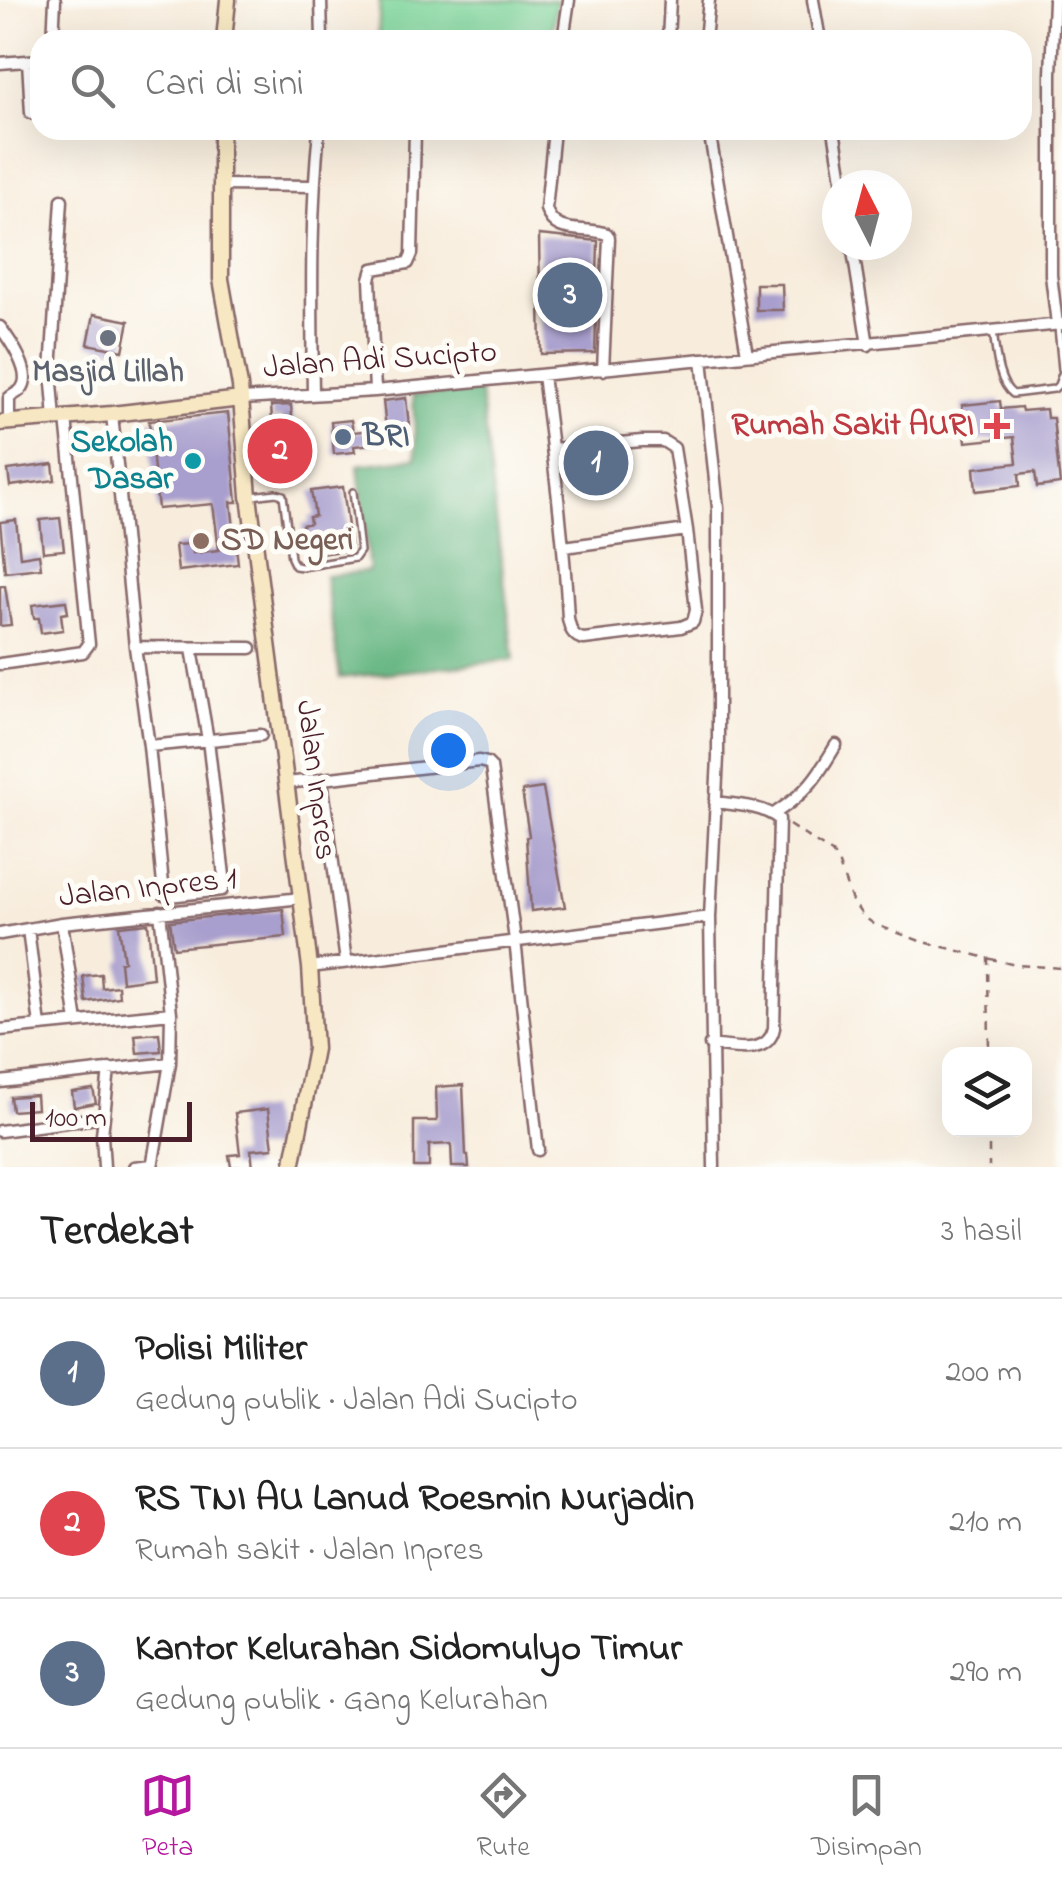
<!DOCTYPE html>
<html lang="id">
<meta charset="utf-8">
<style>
body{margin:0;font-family:"Indie Flower",sans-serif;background:#f2f2f2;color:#222}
.controls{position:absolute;right:30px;bottom:30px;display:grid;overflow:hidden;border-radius:20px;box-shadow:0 10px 40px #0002}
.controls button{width:90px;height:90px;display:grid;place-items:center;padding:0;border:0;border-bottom:2px solid #e0e0e0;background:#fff;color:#222;font:50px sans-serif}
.compass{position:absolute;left:822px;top:170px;width:90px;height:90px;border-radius:50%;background:#fff;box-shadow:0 10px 40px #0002;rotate:354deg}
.scale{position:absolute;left:30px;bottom:25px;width:162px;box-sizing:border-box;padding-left:10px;border:5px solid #4a1f2b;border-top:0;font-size:28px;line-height:35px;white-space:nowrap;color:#4a1f2b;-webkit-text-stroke:8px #fdfcf7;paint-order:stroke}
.you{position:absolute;left:448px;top:750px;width:35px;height:35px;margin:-25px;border:8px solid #fff;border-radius:50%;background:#1a73e8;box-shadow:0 0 0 15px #1a73e833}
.badge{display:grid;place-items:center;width:65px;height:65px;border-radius:50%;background:#b5179e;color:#fff;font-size:32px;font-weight:700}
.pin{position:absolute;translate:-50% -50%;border:5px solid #fff;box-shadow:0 2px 10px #0006}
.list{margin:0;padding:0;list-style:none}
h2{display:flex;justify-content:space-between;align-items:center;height:130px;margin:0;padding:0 40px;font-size:42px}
h2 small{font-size:32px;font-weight:400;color:#767676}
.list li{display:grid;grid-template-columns:65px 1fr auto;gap:30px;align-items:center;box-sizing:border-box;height:150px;padding:0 40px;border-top:2px solid #e0e0e0}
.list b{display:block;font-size:38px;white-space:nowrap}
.list p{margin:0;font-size:32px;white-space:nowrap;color:#767676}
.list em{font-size:32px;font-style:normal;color:#767676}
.icon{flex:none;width:55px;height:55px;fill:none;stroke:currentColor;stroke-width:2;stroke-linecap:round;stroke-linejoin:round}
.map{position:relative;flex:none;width:1062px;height:1167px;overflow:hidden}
.search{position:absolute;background:#fff;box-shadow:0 10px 40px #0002;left:30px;right:30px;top:30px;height:110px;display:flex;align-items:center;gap:25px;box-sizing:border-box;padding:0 35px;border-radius:30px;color:#767676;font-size:38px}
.sheet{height:580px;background:#fff}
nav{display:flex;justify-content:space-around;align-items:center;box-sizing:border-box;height:140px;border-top:2px solid #e0e0e0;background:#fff;font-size:28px;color:#767676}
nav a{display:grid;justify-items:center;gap:5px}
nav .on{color:#b5179e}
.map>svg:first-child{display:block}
.green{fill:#7cd499;stroke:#637a62;stroke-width:2.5}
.forest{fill:#65b681;stroke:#586a56;stroke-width:2.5}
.building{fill:#a99fce}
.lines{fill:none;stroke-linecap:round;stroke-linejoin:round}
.lane-casing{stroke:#876769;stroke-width:10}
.street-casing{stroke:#876769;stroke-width:15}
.secondary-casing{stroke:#876769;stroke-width:19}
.path{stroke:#876769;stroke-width:2.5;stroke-dasharray:8 8;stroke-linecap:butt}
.lane{stroke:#fff;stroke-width:5}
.street{stroke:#fff;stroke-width:10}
.secondary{stroke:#f7e8c3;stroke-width:14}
.worship-dot{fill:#6b7280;stroke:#fdfcf7;stroke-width:4}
.health-dot{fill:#e0444e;stroke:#fdfcf7;stroke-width:4}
.service-dot{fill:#5c6f8a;stroke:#fdfcf7;stroke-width:4}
.culture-dot{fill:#0f9aa8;stroke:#fdfcf7;stroke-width:4}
.education-dot{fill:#8d6e63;stroke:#fdfcf7;stroke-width:4}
.labels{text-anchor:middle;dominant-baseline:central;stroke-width:10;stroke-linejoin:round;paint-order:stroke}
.street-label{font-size:32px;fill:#4a1f2b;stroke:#fdfcf7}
.worship-label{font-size:32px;font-weight:bold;fill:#5b616d;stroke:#fdfcf7}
.health-label{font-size:32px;font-weight:bold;fill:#be3a42;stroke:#fdfcf7;text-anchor:end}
.service-label{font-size:32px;font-weight:bold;fill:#4e5e75;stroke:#fdfcf7;text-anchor:start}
.culture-label{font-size:32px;font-weight:bold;fill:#0d838f;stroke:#fdfcf7;text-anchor:end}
.education-label{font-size:32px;font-weight:bold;fill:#785e54;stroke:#fdfcf7;text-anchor:start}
</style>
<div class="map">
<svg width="1062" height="1167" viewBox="0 0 1062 1167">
<rect width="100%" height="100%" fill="#fdfcf7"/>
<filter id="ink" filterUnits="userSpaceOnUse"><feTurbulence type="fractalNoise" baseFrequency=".01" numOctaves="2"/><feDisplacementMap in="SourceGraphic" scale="20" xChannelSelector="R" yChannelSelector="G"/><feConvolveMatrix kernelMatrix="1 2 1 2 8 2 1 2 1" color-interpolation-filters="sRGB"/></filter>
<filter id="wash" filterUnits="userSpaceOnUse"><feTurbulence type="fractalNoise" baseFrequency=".0048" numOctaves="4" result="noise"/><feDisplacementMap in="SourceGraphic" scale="40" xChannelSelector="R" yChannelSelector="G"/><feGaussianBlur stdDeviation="2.25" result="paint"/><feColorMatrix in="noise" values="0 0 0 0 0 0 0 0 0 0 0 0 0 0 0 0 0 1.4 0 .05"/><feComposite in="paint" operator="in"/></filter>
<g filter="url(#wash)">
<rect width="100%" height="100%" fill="#f8eddd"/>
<path class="green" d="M380 0H557L551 40H378Z"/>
<path class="forest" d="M480 391 514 660 340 678 325 576 369 571 358 465 416 458 413 395Z"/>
<g id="blocks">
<path class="building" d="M539 235 598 241 595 353 541 354Z
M756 284H782L783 310H756Z
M94 314 129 321 123 351 88 344Z
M406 398 409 426 386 429 383 401Z
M1000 401 1001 409 1021 407 1022 411 1046 409 1047 418H1053L1060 484 1037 487 1035 472 1019 474 1020 486 976 491 974 468 1017 463 1014 437 966 442 962 405Z
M291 405 293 428 299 427 305 471 287 473 285 462H279L277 445 285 444 282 418 272 419 271 406Z
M228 413 237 502H231L238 564 178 571 175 545 192 544 193 553 219 550 213 504 158 509 149 421Z
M351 420 353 432 382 429 384 443 354 446 355 452 334 454 331 422Z
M53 464 55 480 10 486 8 470Z
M343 487 351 550 319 554 318 540 312 541 311 535 303 536 302 525 310 523 309 517 315 516 311 491Z
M60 518 64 550 43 552 40 520Z
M16 520 20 557 39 554 41 568 5 572 0 522Z
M0 586H5L11 625 0 626Z
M66 601 68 613 61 614 63 630 41 633 39 618H34L32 605Z
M543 788 565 907 531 911 526 837 529 836 522 791Z
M283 909 286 937 174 948 170 921Z
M148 923 153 978 122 982 120 962 124 961 119 926Z
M101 974 102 988 118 986 119 997 86 1002 83 976Z
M159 1033 161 1051 137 1053 135 1035Z
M463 1085 466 1155H468L469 1167H452L451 1144 429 1145V1167H414V1121H437L436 1087Z
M93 1089 96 1103 74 1107 72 1092Z
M36 1095 37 1109 12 1111 10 1097Z
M268 1109 273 1148 251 1150 253 1167H231L229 1155 240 1154 235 1113Z"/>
</g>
</g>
<g filter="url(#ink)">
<use href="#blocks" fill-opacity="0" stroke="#876769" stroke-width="2.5"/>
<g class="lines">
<defs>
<path id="lane" d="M1058 327 1062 369
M993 331C996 351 997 382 1013 394L1054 389 1058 385 1062 374
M248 437 265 435 270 471
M252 496 276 493 283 495 291 558 295 566 302 567 355 558 360 551 353 492"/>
<path id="street" d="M321 0 322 40
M813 0 820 40
M1054 0 1051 74V275L1057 324
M53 40 55 0
M563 40 569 0
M668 40 670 0
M705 40 709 0
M28 61 31 113
M0 63 40 60
M554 130 546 209C555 238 585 225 607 234L609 238 603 370
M709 130 747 354
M834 130 843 185
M220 185 313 186
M852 245 868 345
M0 327C9 339 33 373 22 388 19 393 13 394 9 398V422
M702 359 718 508V757L710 917 714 1167
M543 375C553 456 564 537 568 618 570 628 572 637 584 639L681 627 693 622 696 610 687 530 674 448 663 441H642L552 449
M375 391 370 279 373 269 408 263 412 254 415 130
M313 394C312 306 310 218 319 130
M241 399 375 391 1062 324
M112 414 135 647 149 746 164 894 169 896 222 890 225 884 208 740 192 649
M55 419 51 371 62 200
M564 547 687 530
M135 647 251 648
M0 664 83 652 89 644 66 418
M149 746 261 735
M322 779 346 962
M287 783 479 761 487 763 491 767 515 940 538 1150
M774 814C807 792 816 779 836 745
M62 923 77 1022
M28 929 40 1026
M0 934 62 923 302 898
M310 967 710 917
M0 1030 171 1013
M710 1045C733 1047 768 1057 774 1028L779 819C761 805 737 805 715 802
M0 1082 170 1063
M0 1131 104 1117
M104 1167 102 1135 109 1069
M134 1167 152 1165
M152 1167 170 1063 171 1013 160 912"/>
<path id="secondary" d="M224 40 228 0
M221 130V279L240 386 249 496 310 967 315 1049 292 1167
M0 423 112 414 241 399"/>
</defs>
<use href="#lane" class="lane-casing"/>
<use href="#street" class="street-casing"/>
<use href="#secondary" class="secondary-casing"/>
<path class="path" d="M789 825 832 853 838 862 852 901 863 916 874 924 920 941 1015 965 1062 968
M988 957 989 1054
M989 1130V1167"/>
<use href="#lane" class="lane"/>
<use href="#street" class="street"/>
<use href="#secondary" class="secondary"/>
</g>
</g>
<circle class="worship-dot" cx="108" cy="338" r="10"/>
<path class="health-dot" d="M992 411h10v10h10v10h-10v10h-10v-10h-10v-10h10z"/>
<circle class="service-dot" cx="343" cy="437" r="10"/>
<circle class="culture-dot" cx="193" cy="461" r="10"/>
<circle class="education-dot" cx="201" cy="541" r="10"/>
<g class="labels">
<g class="street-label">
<text transform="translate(380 361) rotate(-4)">Jalan Adi Sucipto</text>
<text transform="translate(315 780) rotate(83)">Jalan Inpres</text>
<text transform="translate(148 889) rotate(-6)">Jalan Inpres 1</text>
</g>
<g class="worship-label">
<text x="108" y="373">Masjid Lillah</text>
</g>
<g class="health-label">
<text x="974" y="426">Rumah Sakit AURI</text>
</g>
<g class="service-label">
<text x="363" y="437">BRI</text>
</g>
<g class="culture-label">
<text x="173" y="443">Sekolah<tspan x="173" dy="37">Dasar</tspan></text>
</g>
<g class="education-label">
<text x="221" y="541">SD Negeri</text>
</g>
</g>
</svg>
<div class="controls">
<button><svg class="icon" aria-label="layers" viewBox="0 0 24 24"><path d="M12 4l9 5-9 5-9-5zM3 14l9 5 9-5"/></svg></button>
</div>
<svg class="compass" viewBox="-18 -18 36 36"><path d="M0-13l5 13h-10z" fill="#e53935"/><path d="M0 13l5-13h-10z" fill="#767676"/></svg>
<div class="scale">100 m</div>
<div class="you"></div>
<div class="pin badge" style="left:596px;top:463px;background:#5c6f8a">1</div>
<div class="pin badge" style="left:280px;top:451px;background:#e0444e">2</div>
<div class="pin badge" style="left:570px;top:295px;background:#5c6f8a">3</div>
<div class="search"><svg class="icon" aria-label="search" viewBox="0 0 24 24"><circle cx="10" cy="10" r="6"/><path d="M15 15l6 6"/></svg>Cari di sini</div>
</div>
<section class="sheet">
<h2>Terdekat<small>3 hasil</small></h2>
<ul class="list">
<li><span class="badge" style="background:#5c6f8a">1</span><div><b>Polisi Militer</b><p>Gedung publik · Jalan Adi Sucipto</p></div><em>200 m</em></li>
<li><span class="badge" style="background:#e0444e">2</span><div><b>RS TNI AU Lanud Roesmin Nurjadin</b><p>Rumah sakit · Jalan Inpres</p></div><em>210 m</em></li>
<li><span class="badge" style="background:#5c6f8a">3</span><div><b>Kantor Kelurahan Sidomulyo Timur</b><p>Gedung publik · Gang Kelurahan</p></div><em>290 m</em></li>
</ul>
</section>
<nav>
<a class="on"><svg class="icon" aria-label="map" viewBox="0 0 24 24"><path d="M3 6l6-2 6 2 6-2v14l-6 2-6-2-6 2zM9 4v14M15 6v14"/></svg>Peta</a>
<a><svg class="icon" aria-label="directions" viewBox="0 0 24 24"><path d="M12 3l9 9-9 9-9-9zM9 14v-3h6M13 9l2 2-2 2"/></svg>Rute</a>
<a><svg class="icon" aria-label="saved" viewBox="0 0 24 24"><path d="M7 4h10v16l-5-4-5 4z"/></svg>Disimpan</a>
</nav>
